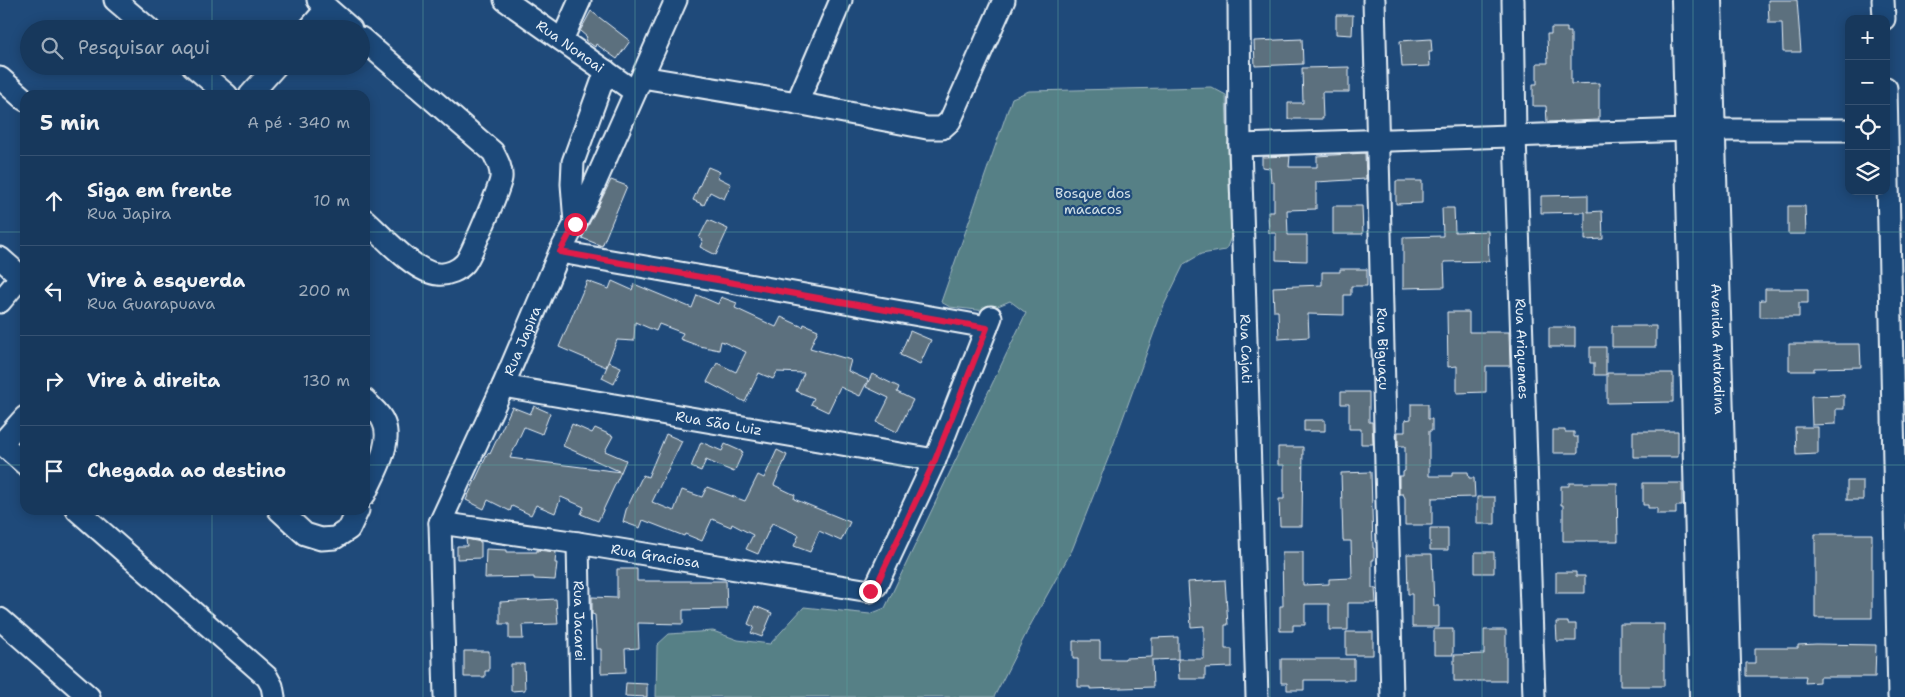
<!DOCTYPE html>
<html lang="pt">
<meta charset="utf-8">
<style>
body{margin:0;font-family:"Shantell Sans",sans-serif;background:#203f62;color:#f1f3f6}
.controls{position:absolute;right:15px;top:15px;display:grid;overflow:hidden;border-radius:10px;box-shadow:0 2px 12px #0003}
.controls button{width:45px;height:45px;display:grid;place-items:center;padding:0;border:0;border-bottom:1px solid #365272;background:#17385c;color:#f1f3f6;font:25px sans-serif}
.stop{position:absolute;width:15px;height:15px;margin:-11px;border:4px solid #e11d48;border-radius:50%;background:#fff}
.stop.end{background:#e11d48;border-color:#fff;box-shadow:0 1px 5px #0008}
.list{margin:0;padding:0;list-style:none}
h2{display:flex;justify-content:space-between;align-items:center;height:65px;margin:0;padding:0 20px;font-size:21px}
h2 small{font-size:16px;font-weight:400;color:#9eacbb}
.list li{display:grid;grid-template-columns:32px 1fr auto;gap:15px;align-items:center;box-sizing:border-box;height:90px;padding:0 20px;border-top:1px solid #365272}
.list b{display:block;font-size:19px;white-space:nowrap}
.list p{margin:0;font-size:16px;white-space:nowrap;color:#9eacbb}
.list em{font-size:16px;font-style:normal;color:#9eacbb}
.icon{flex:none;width:28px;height:28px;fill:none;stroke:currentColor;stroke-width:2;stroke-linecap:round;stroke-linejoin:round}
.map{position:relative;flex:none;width:1905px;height:697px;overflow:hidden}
.search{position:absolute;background:#17385c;box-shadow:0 2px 12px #0003;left:20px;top:20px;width:350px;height:55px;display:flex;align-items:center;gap:12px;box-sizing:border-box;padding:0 18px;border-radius:28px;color:#9eacbb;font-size:19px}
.panel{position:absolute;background:#17385c;box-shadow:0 2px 12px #0003;left:20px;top:90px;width:350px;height:425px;border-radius:15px}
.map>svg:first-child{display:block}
.green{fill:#578086;stroke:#a0b8bf}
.building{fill:#5c6f7e;stroke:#e8f1f8}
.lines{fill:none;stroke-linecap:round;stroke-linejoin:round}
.minor-casing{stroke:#e8f1f8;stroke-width:25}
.major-casing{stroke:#e8f1f8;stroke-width:30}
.minor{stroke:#1f4a7a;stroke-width:21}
.major{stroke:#1f4a7a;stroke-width:26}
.route{stroke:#e11d48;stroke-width:6}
.grid{fill:none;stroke:#5ba19e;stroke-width:1;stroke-opacity:0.55}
.labels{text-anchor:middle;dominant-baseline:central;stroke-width:4.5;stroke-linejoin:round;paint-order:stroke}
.street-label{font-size:14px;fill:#e8f1f8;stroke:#1f4a7a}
.park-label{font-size:14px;fill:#d2e0e7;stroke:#1f4a7a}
</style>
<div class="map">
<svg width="1905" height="697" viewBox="0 0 1905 697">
<rect width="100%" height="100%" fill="#1f4a7a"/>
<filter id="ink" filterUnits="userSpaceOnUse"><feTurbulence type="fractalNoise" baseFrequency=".02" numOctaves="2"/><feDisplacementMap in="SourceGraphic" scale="10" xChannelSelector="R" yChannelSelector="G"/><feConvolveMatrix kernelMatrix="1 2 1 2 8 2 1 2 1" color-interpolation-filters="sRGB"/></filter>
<g filter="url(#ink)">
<path class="green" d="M1211 87 1226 95 1231 237 1226 250 1201 254 1184 264 1164 305 1111 451 1072 550 1031 624 994 697H656L657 645 669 634 713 631 738 640 770 644 804 607 870 614 885 608 1026 313 1010 301 986 311 950 307 941 302 1012 98 1029 91Z"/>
<path class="building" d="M1768 0H1797L1801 52H1783L1782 23H1769Z
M591 11 630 41 617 59 596 44 595 47 585 40 587 37 580 31Z
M1336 15H1353L1352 35 1336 34Z
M1551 28H1567V32H1571V84L1599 83V120L1547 122 1546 106H1533V84H1537V63H1548L1547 34H1551Z
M1302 39 1303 64 1255 66 1254 41Z
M1431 39 1432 52H1429L1430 66 1402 67 1400 41Z
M1349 67V92H1322L1323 119H1288V103H1303L1302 68Z
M1365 153 1366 179 1316 182V209L1287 210 1288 235H1307V261L1276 260V233H1269L1268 212H1274V182H1271L1270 168 1262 167V157L1290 156 1289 167H1317V156Z
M708 167 720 172 717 177 731 184 724 199 710 192 704 205 693 200Z
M611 180 627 186 602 246 582 238Z
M1396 181H1422V203L1396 204Z
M1588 195V212L1602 211 1603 239 1585 240V212L1541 213V196Z
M1333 206H1362L1363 234H1333Z
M1788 206H1805L1806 234H1788Z
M1442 208H1454L1455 232 1488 231 1489 261 1444 262 1445 287 1403 288V237L1443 236Z
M708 220 728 229 716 255 700 247 703 240 699 238Z
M1340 269H1367V286H1351V295H1344V315L1308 314 1309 337 1279 339 1278 311H1274L1273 287 1322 285V272H1340Z
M587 281 609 289 612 281 632 290 634 284 692 308 697 295 718 304 721 297 737 303 735 308 776 327 781 317 803 327 804 324 818 330 810 348 851 360 848 371 868 380 860 396 840 387 828 412 811 404 814 398 796 391 804 373 777 372 773 379 759 373 745 402 707 382 717 363 736 372 746 352 721 341 719 350 699 346 680 339 683 333 659 324 656 331 635 322 634 341 617 340 606 367 559 347Z
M1765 289H1808V303H1799V317H1760V300H1765Z
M1447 312H1469V332H1509L1510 366H1486V392L1457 393V366L1448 367Z
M1612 326H1656V347H1612Z
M1549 327H1575V347H1549Z
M910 331 931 340 920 364 900 355Z
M1789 344H1860L1861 367 1814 368V371H1789Z
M1590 347H1606V375H1594V363H1590Z
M609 362 621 367 614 384 602 378Z
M1607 373H1673V402L1607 403Z
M872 374 899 387 897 392 913 400 897 432 877 422 889 398 866 387Z
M1341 392H1369V422H1372L1373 444H1361V429H1349V404H1341Z
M1844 395V409H1836V424L1812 425 1811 396Z
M1411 404H1428V419H1432V431H1429V476H1452V472H1468L1469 478H1474L1475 497 1432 498V525H1405V498L1403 494H1399V476H1403V472L1405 471V446H1398V432H1405V420L1411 419Z
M534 406 550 413 542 434 524 427 510 458 621 472 598 521 581 514 584 507 561 497 555 513 536 505 531 515 512 506 510 511 488 500 484 509 466 500 488 453 490 454 512 407 530 414Z
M1304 420H1325V431H1304Z
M572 424 592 433 595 428 613 436 605 451 626 460 621 472 563 446Z
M1795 427H1818V454L1796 455Z
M1553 430H1565V432H1574V437H1578V453H1553Z
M1633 431H1678V457H1633Z
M666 434 682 441 652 502 674 511 682 490 702 497 707 487 745 501 758 475 764 478 777 450 787 455 774 485 795 495 794 499 850 522 841 541 819 531 810 552 794 546 799 535 772 523 758 554 746 549 753 535 732 524 731 527 712 519 702 541 685 534 684 536 643 520 640 528 623 522 626 510 643 475 648 477Z
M701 442 722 451 725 444 743 452 734 472 706 460 701 471 691 467Z
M1278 447H1303L1302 526H1280L1279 499H1284V465H1278Z
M1371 472 1373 548H1374V560H1372V588H1375L1376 603H1348V630H1329V604H1305V625H1293V631H1280V606H1283L1282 552H1303V585L1329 584V579L1352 578 1351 541H1343L1341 473Z
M1847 481H1863V500H1847Z
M1569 483H1617L1618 541H1563V505H1561V486H1569Z
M1643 483H1682V506H1676V514H1657V508H1648V505H1643Z
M1477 497H1495V524H1477Z
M1430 528H1448V550H1430Z
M1815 534H1872V618H1815Z
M466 539 481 542V558L457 559V546H467Z
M486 549 507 550V552H537V550L556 552 555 563H557L555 580 534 579V577L485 578Z
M1475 552H1494V573H1475Z
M1407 554H1432L1434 606H1439V627H1412V594H1408Z
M617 569H637V581H726L727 609 683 610V624L638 623 639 648 625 649 626 672 601 673V649H597L595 615 592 614V597L617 598Z
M1556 572H1576V576H1585V593H1556Z
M1225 580 1228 625H1225V649H1232V667L1205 668V679H1179L1178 659H1204V626L1191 627 1188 582Z
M556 599 558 624 522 625 523 639H509V624H500V602Z
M755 606 772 613 762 637 751 633 754 627 748 624Z
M1556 622H1568V624H1576V641H1557Z
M1620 624H1664V686H1620Z
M1434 629H1453V655H1434Z
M1484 630H1506V681H1454V655L1484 654Z
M1346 632H1373V655H1346Z
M1178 637V659L1152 660 1153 687 1090 689V687H1078V659H1073V641H1100V659H1125V658L1152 657V638Z
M1816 644 1876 645 1875 677H1819V682L1805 683 1806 676H1746V663H1755V648H1798V645Z
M464 651H489V671H485V677H464Z
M1281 659H1354V680H1304V690H1287V683H1281Z
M511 664H524L525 690 511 691Z
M626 683 647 684V697L625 696Z"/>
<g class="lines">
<defs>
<g id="minor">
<path d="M115 0 149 29"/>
<path d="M318 0 351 29"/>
<path id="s1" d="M505 0 635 92"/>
<path id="s2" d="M1239 0 1240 145 1257 697"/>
<path id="s3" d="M1374 0 1392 697"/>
<path id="s4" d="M1513 0 1515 136 1534 697"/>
<path d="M1883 0 1884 19"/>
<path d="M309 29 327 8"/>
<path d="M361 38 493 152C497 160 502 168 501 178 500 187 471 256 465 263 459 270 448 275 438 274 415 273 382 235 365 220"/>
<path d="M562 40 580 0"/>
<path d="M193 66 227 95"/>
<path d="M642 77 797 103 927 128H942L950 121 1004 0"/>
<path d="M0 78 25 100"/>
<path d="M1886 88 1899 697"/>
<path d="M250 95 276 66"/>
<path d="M797 103 841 0"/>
<path d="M1240 145 1688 130H1849"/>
<path d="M575 223 572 184 573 162 606 71"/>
<path d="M560 252 987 327"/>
<path d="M0 258 25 280"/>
<path d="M0 302 21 277"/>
<path id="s5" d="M503 386 935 460"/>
<path d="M365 400C370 406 380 413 383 421 394 442 374 474 365 494"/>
<path d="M1 443 25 464"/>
<path d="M0 445 25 417"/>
<path d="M77 510 267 677 272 686 274 697"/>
<path d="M279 510 305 534 321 539 335 538 349 529 358 510"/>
<path id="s6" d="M440 523 578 543 870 591 876 586 935 460 991 317"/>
<path id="s7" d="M578 543 581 697"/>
<path d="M0 619 89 697"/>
<path id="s8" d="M445 697 440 523 503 386 560 252 587 201 676 0"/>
</g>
<g id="major">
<path d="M1685 0 1703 697"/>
<path id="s9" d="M1708 0 1728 697"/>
</g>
</defs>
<use href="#minor" class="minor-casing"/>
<use href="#major" class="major-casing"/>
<use href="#minor" class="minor"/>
<use href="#major" class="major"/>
</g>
</g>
<g class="lines" filter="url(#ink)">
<path class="route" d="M575 224 560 252 987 328 935 460 876 586 870 591"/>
</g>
<path class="grid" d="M212 0V29M423 0V697M635 0V697M847 0V697M1058 0V697M1270 0V697M1482 0V697M1693 0V697M212 66V95M0 232H25M365 232H1905M0 465H25M365 465H1905M212 510V697"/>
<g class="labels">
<g class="street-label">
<text stroke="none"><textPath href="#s1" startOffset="80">Rua Nonoai</textPath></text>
<text stroke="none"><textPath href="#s8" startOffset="374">Rua Japira</textPath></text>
<text stroke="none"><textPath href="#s3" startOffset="349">Rua Biguaçu</textPath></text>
<text stroke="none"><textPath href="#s2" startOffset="349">Rua Cajati</textPath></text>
<text stroke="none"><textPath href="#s4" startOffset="349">Rua Ariquemes</textPath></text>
<text stroke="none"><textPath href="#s9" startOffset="349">Avenida Andradina</textPath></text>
<text stroke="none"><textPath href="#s5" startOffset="219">Rua São Luiz</textPath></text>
<text stroke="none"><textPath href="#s6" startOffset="218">Rua Graciosa</textPath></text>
<text stroke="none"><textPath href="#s7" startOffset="78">Rua Jacarei</textPath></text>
</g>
<g class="park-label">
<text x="1093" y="193">Bosque dos<tspan x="1093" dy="16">macacos</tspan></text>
</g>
</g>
</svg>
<div class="controls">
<button>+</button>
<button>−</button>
<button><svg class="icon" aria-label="locate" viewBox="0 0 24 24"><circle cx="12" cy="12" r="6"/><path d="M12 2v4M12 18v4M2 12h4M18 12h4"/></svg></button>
<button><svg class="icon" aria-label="layers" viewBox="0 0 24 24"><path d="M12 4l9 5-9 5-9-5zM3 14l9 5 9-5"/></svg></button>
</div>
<div class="stop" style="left:575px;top:224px"></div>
<div class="stop end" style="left:870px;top:591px"></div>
<div class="search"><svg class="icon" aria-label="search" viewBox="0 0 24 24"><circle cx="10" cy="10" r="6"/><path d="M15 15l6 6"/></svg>Pesquisar aqui</div>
<section class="panel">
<h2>5 min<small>A pé · 340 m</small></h2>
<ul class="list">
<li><svg class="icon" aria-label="ahead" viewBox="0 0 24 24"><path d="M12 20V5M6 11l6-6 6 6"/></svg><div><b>Siga em frente</b><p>Rua Japira</p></div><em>10 m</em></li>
<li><svg class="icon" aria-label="left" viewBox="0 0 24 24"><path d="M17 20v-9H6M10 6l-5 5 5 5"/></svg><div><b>Vire à esquerda</b><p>Rua Guarapuava</p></div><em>200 m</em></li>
<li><svg class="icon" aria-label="right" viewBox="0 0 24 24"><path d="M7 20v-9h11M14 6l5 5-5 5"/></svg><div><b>Vire à direita</b></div><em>130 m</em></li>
<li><svg class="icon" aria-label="arrive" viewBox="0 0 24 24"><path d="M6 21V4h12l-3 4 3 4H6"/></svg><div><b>Chegada ao destino</b></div></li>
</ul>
</section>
</div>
